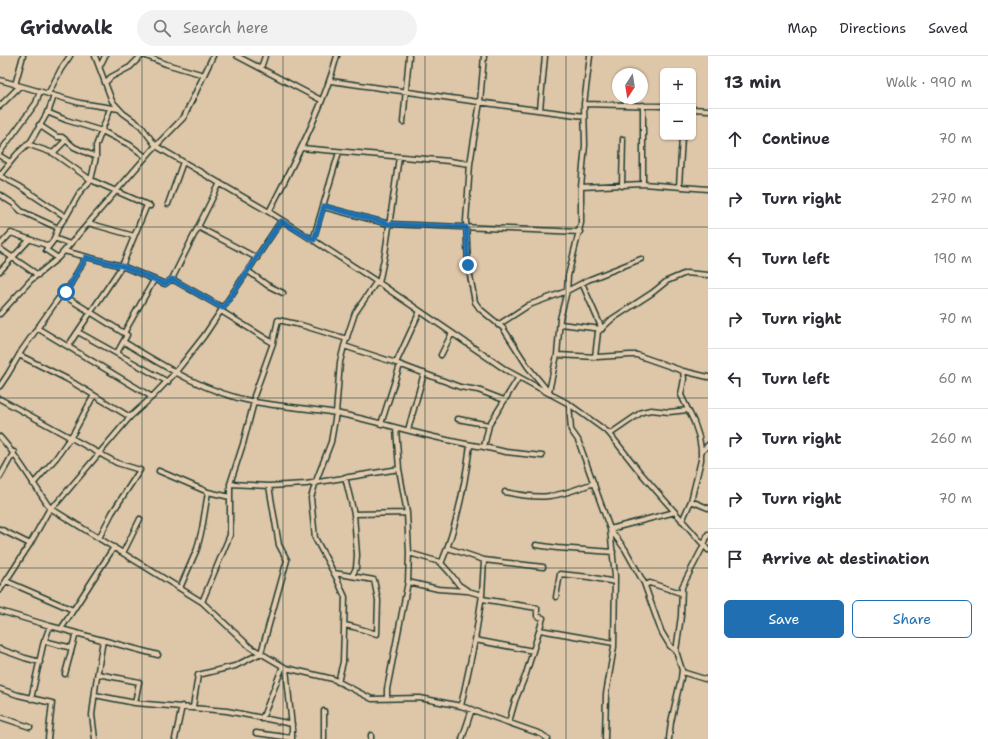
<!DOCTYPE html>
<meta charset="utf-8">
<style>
body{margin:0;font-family:"Shantell Sans",sans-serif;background:#f2f2f3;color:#2b2b33}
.controls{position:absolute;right:12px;top:12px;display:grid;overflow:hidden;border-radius:6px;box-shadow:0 1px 3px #0004}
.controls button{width:36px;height:36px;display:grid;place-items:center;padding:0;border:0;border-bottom:1px solid #e1e1e2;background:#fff;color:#2b2b33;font:20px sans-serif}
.compass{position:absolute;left:612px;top:12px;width:36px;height:36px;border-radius:50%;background:#fff;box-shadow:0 1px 3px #0004;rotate:192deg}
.stop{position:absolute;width:12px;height:12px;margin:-9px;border:3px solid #1f6fb2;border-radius:50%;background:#fff}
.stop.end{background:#1f6fb2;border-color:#fff;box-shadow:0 1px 4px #0008}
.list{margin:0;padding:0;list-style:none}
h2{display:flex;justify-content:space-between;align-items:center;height:52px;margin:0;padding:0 16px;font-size:17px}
h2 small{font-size:13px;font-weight:400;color:#7c7c81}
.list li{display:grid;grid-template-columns:26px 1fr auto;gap:12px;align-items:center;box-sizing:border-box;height:60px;padding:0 16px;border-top:1px solid #e1e1e2}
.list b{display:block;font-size:15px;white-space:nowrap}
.list em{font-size:13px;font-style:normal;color:#7c7c81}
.actions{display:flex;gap:8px;padding:12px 16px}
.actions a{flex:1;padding:9px 0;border:1px solid #1f6fb2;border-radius:6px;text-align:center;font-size:14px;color:#1f6fb2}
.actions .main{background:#1f6fb2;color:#fff}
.icon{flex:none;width:22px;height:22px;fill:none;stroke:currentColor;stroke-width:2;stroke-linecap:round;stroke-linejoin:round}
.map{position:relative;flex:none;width:708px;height:683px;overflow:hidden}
header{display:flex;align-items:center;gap:24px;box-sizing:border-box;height:56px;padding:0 20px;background:#fff;border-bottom:1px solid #e1e1e2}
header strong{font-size:19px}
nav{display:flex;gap:22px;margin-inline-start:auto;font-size:14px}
.search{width:280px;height:36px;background:#f2f2f3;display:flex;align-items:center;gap:10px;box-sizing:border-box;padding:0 14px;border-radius:22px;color:#7c7c81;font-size:15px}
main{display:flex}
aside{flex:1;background:#fff}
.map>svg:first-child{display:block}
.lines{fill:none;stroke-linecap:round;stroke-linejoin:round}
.minor-casing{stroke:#1f3d34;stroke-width:7}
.minor{stroke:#e6ccae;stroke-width:4}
.route{stroke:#1f6fb2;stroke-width:5}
.grid{fill:none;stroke:#1f3d34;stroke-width:1;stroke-opacity:0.55}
</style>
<header>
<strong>Gridwalk</strong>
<div class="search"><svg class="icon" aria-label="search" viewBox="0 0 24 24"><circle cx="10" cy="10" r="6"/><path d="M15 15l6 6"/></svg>Search here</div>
<nav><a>Map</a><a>Directions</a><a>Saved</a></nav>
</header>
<main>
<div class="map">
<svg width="708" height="683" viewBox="0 0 708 683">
<rect width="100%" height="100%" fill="#dec6a9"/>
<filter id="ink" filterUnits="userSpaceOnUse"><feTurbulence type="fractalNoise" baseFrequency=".025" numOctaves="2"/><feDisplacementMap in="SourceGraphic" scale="8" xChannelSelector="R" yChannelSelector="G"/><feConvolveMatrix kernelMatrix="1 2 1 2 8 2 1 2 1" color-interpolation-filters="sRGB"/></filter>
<g filter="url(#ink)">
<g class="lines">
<defs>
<path id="minor" d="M95 0 112 45 123 57 141 70 156 90 269 156 313 184 379 227 506 314 550 338
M146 0 166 8 204 19
M237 0 321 44
M484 0 480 46 470 108 466 165 468 209 475 246 480 253 503 272 528 311 547 334 554 340 569 348 609 377 639 415 708 494
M590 0 584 48 585 89 581 131V167L568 220 567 235 560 263 557 299 597 301 630 299H637L683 315 684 323 681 339 694 366 699 381 701 393V404L691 445 708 452
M100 10 105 0
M261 12 265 0
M0 24 80 47 119 53
M331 25 514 51 584 60
M105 27 111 21 130 11 140 1 142 0
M15 29 23 0
M48 38 61 13 70 0
M584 48 663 50
M0 50 20 30
M693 53 708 54
M540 54 545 0
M47 56 66 64 102 75 130 89 146 101
M403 66 409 0
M39 69 57 81H62L74 91 96 101
M27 88 53 97 91 124 150 150
M301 92 449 105 470 108
M0 96 36 47 40 35
M53 97 65 85
M0 100 10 106
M0 119 17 98 31 85 49 54 54 40
M0 120 19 130 66 161
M643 128V49
M622 130 623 83
M679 130 682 81
M581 131 643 128 708 133
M0 139 14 148 21 155 58 172
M168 148 183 106
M324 151 389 168 580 176
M269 156C294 106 322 55 337 0
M88 167 134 180
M198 171 257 202
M54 182 70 188
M313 184 339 96
M0 189 11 177 49 190
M0 193 38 219
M64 195 122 210 165 228 172 223 223 252
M58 202 46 194 53 185 59 170 67 159 80 136 91 124 96 101V90L110 53
M0 215 30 183
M248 215 267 229 283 237
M172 223 220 127
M582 227 602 273
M63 239 127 279 117 297
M221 255 273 287
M0 258 31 224 58 202 152 94 184 61 213 0
M560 268 602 273
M498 269 529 249 567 235 588 224 641 203
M37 272 152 341
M78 276 168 326
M124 277 154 224
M124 286C165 311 206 337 255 346 282 351 309 352 336 357 386 367 434 384 484 391L489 369 519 321
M68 290 122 210 147 149
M344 290 396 307 460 331 478 334 504 344
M19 299 67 323 130 361
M441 299 452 277
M595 301 598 276 612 263 652 237 667 225 686 217 708 219
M396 307 420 255
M683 315 708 321
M0 330 8 318 22 294 58 243 66 236 86 201
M549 335 557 299
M0 343 117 407 140 414 112 457 99 482
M569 348 571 374 578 384 610 473 615 520 614 591 606 638 605 683
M458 363 489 369
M381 368 400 309
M396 372 399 413 407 457 409 497 440 506 450 517 459 529 468 535 482 539 475 584 461 650
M408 374 424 317
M610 378 642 356 651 354 669 356 688 354
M0 381C19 402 33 428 50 452L202 546 250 591 286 612 333 623 372 643 420 642 461 650 541 678 548 683
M484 391 506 396 542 400
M701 396 708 389
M159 415 208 436 230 441
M0 421 14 396
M345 421 354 458 357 499 356 512 352 520
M33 428 56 402 74 376 94 339
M230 428 269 430 306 428 399 413
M505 436C519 439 535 442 549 440 564 439 579 432 594 427
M354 458 407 457
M682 465 691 445
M0 473 30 488
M536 489 557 492 613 496
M448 492 484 504 543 511
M123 497 140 463
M441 508C457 470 465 429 470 389
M334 517 374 524 378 544 377 578 354 571 344 569
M6 525 73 554
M408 526 438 533 467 535
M645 529 650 527 681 537
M180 532 197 493 202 473 208 436
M0 534 30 488 50 452 57 447 130 361 152 341 175 317 204 280 281 165
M482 539 484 504
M556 541 560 518 589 521 615 526
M482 543 537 552V560L543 562 526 618 515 645 509 666
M202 546 230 479V428L243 388 254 346V340L273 287 278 264 301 269 347 283
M0 555 50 570 158 599
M61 573 114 491
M540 574 614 587
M475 584 533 595
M44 585 72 592
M0 593 25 602 40 606
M676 595 681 560 682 531 704 489 708 478
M286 612 292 671V683
M682 616 708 624
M65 618 76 577
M98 618 139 626 135 647
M338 626 343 606 345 541 336 521 315 482 311 442 316 425 331 386 336 357 340 306 344 290 355 257 375 228 379 227 385 198 399 101
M0 633 18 639 52 647 48 683
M95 639 135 647 227 655 292 668
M387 642V633L408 526 409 497
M31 643 43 589 50 570
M193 651 198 619 235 610 261 597 287 504 279 489 269 430
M0 661 30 671
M262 663 283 610
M256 677 292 682
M95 683 92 659 96 627 103 584
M175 683 182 650
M324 683V655
M371 683V679
M462 683 472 653
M669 683 671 666 681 622 682 614 676 595 670 590 661 575 644 527 625 493 610 473 675 456"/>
</defs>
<use href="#minor" class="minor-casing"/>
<use href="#minor" class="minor"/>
</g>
</g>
<g class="lines" filter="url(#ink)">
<path class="route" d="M66 236 86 201 122 210 165 228 172 223 223 252 281 165 314 184 324 150 389 168 466 171 468 209"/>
</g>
<path class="grid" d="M142 0V683M283 0V683M425 0V683M566 0V683M0 171H708M0 342H708M0 512H708"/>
</svg>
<div class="controls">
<button>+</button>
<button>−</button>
</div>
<svg class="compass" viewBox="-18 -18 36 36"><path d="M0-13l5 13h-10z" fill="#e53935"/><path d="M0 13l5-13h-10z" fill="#7c7c81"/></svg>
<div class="stop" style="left:66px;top:236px"></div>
<div class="stop end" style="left:468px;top:209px"></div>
</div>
<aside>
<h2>13 min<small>Walk · 990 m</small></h2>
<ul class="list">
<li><svg class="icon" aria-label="ahead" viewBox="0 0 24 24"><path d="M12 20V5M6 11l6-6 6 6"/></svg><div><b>Continue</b></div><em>70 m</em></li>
<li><svg class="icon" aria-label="right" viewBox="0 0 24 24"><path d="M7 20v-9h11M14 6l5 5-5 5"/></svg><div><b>Turn right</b></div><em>270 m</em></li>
<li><svg class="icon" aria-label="left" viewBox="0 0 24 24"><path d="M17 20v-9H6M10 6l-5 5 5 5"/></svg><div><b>Turn left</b></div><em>190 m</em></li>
<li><svg class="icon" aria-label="right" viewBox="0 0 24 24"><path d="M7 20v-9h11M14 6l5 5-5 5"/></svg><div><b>Turn right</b></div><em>70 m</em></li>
<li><svg class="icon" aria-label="left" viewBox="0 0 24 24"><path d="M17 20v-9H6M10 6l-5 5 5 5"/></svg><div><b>Turn left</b></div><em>60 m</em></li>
<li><svg class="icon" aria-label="right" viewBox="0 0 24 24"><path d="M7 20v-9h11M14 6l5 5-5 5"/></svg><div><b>Turn right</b></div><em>260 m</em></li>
<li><svg class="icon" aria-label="right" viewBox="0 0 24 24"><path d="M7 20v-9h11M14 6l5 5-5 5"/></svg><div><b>Turn right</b></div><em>70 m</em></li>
<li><svg class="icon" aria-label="arrive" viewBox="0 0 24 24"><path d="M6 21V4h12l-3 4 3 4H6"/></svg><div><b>Arrive at destination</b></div></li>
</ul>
<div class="actions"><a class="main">Save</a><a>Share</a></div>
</aside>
</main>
